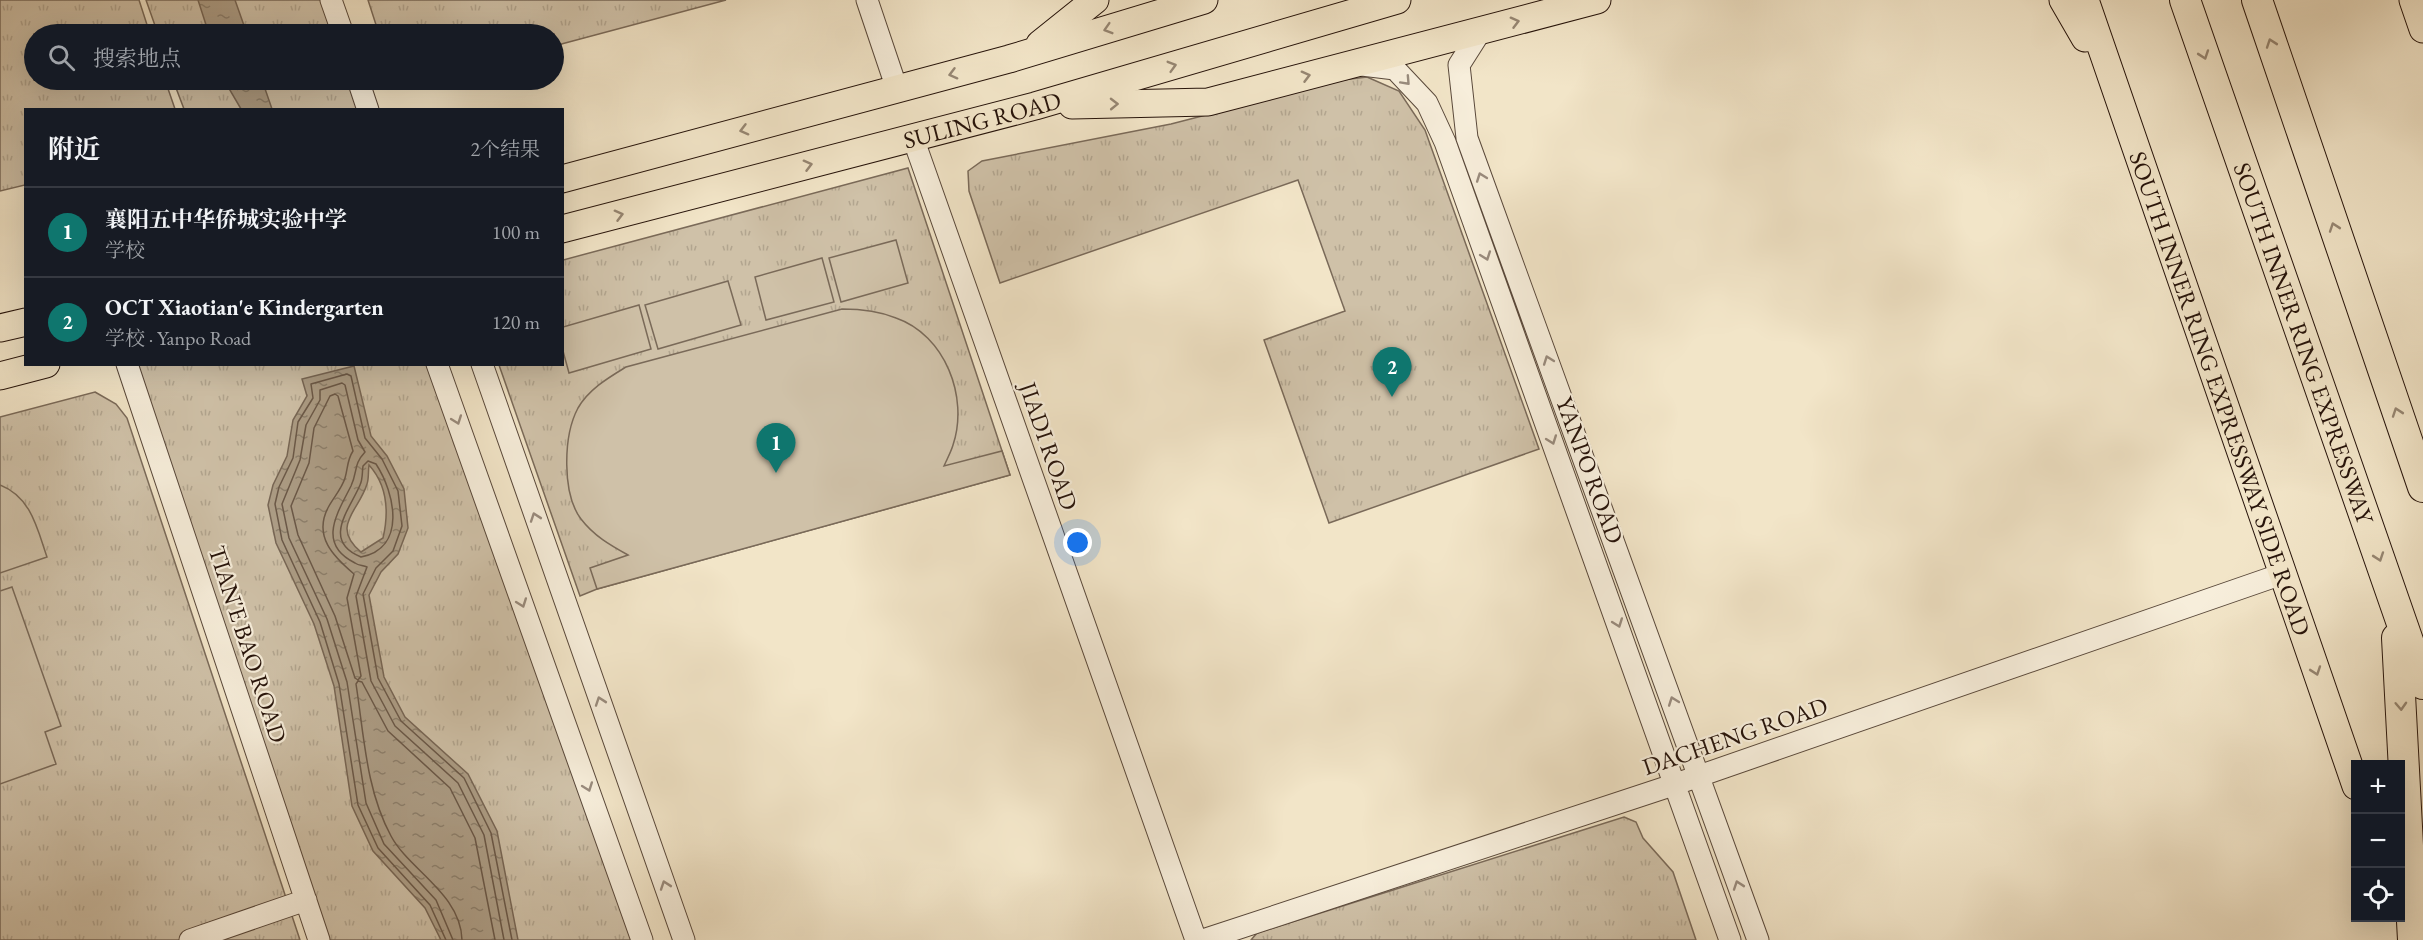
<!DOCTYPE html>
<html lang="zh">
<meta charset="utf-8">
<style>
body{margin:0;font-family:"EB Garamond","Noto Serif SC",serif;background:#242831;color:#f1f3f6}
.controls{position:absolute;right:18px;bottom:18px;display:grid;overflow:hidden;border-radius:0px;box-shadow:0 6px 24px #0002}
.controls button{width:54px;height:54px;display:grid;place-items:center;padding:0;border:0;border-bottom:2px solid #363941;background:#171b24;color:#f1f3f6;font:30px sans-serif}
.you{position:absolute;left:1078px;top:543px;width:21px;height:21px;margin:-15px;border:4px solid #fff;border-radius:50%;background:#1a73e8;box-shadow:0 0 0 9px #1a73e833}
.badge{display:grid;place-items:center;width:39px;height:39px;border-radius:50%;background:#0f766e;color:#fff;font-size:20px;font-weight:700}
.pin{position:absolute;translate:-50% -50px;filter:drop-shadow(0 2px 3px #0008)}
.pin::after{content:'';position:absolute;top:32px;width:21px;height:18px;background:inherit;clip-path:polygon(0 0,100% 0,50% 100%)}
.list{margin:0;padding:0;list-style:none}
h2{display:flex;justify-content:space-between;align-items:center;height:78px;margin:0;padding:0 24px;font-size:26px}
h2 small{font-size:20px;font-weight:400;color:#9ea1a6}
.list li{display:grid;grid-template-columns:39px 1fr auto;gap:18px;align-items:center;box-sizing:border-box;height:90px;padding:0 24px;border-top:2px solid #363941}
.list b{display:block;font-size:22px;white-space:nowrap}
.list p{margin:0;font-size:20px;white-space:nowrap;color:#9ea1a6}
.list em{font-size:20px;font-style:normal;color:#9ea1a6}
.icon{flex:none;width:33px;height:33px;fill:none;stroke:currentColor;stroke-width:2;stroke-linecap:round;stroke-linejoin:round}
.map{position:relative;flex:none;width:2423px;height:940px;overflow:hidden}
.search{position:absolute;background:#171b24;box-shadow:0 6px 24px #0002;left:24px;top:24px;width:540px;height:66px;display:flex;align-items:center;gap:15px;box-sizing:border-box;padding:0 21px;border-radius:33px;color:#9ea1a6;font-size:22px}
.panel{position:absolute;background:#171b24;box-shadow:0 6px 24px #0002;left:24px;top:108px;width:540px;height:258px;border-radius:0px}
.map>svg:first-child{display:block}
.grass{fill:url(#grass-tufts);stroke:#7a6a59;stroke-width:1.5}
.pitch{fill:#cfc1a8;stroke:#7a6a59;stroke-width:1.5}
.water{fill:url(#water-ripples);stroke:#765;stroke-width:1.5;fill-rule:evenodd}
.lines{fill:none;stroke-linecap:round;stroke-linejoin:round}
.shore{stroke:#6a5848;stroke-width:1.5}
.minor-casing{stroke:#59483a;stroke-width:23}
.major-casing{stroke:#26130a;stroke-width:29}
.highway-casing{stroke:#26130a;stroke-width:32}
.minor{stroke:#f7eedb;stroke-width:21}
.major{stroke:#f2e5c8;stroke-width:27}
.highway{stroke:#f2e5c8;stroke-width:30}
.oneway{stroke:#968672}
.oneway2{stroke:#998b7d}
.labels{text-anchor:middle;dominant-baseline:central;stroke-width:4.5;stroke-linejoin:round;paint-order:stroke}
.street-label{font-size:24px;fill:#26130a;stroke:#f7eedb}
</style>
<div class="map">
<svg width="2423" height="940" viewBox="0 0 2423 940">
<defs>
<pattern id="grass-tufts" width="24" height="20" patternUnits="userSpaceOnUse" patternTransform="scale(1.5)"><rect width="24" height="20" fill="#cfc1a8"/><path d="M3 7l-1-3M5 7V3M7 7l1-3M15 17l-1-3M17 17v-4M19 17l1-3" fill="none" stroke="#b2a58f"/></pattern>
<pattern id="water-ripples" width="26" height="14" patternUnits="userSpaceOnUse" patternTransform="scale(1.5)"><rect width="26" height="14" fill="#ad9e87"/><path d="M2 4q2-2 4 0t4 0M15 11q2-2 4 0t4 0" fill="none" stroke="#8d806d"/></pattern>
</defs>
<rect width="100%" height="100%" fill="#f2e5c8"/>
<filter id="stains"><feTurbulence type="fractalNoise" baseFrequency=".00333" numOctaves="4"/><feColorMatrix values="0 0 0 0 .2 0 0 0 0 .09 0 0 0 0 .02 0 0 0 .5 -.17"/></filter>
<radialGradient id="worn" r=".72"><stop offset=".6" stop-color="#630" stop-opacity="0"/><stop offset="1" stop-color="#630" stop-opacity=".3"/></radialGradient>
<path class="grass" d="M0 0H139L150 34H34V80H165L175 109 26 110 25 185 0 191Z
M146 0H331L343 34H158Z
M368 0H726L554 46V34H379Z
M1367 77 1399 91 1425 130 1539 449 1329 523 1264 340 1345 311 1298 180 1000 283 969 191 968 171 982 161 1171 124 1342 80Z
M173 80H358L368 109H184Z
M908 168 1010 475 597 589 580 596 499 365 562 364 563 260Z
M127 365H438L642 940H319Z
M95 392 116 404 127 418 300 940H0V417Z
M1624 817 1636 822 1643 838 1673 872 1696 940H1251L1257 933Z"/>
<path class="pitch" d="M896 240 908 283 841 302 829 258Z
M822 258 834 302 766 320 755 277Z
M728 281 741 325 658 349 645 305Z
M639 305 651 349 569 373 563 351V327Z
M842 309C860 309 879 311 896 318 945 335 969 397 953 445 951 452 947 459 944 466L1002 451 1010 475 597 589 590 568 628 555C610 545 594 536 581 519 562 494 563 436 578 408 589 389 608 378 626 367Z
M0 485C31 497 37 528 47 557L0 573Z
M12 587 61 726 45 732 56 764 0 784V591Z"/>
<path class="water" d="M198 0H235L247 34H209Z
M224 80H262L272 109H241Z
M354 366 371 436 387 456 404 489 408 528 398 554 381 572 369 595 384 677 405 717 468 774 497 831 518 940H441L425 908 373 851 352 806 334 686 314 624 276 543 268 505 273 485 287 456 293 420 307 396 302 379ZM369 465C387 485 389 512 383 538L361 552C330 526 359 511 367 484 369 479 368 471 369 465Z"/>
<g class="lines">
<path class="shore" d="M335 394 338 396 353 451C347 460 348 468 345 478 342 488 334 497 329 506 312 536 334 557 354 574L347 598 361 676 358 680 355 678 335 616 298 535 291 506 309 463 314 428 330 396Z
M368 461 376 464C395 493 407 548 361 557 321 541 350 509 360 485 363 479 362 472 363 466Z
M446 940 430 905 378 848 358 805 339 684 320 622 282 540 275 504 279 487 293 458 298 422 313 398 311 384 347 374 351 376 365 438 382 459 398 491 402 526 393 551 376 568 363 594 378 678 401 721 464 778 491 833 512 940
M453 940 436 900 384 844 366 803 347 682 327 619 289 538 282 504 300 460 306 425 320 400V390L342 383 345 385 358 440 365 452C353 465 358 471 351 486 338 512 316 544 355 563 359 566 363 565 367 567L356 596 371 681 395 726 458 783 484 835 504 940
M462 940C461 894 409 870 391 836 366 790 364 735 356 684L358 681 362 682 388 731 450 788 475 838 495 940"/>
<defs>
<path id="minor" d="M331 0 343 34
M867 0 897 89
M1480 32 1459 65 1467 138 1758 940
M1362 65 1395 69 1427 103 1445 142 1730 940
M358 80 368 110
M913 138 1196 940
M127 364 319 940
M437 364 642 940
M482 364 684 940
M190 940 306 900
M1203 940 1676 784 2282 574"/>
<g id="major">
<path d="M2063 0 2085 38"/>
<path id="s1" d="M2085 0 2356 786"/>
<path d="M2413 0 2423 29"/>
<path d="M1040 44 1095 0"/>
<path d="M1072 105 1208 102 1597 0"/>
<path d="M562 179 1009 59 1204 0"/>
<path id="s2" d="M562 229 1035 106 1397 0"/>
<path d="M0 328 26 322"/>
<path d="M0 376 46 364"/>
</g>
<g id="highway">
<path id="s3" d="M2185 0 2423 684"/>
<path d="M2257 0 2423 487"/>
<path d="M2397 638 2413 940"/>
</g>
</defs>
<use href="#minor" class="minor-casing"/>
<use href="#major" class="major-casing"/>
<use href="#highway" class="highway-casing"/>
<use href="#minor" class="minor"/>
<use href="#major" class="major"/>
<use href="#highway" class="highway"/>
</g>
<defs><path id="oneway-chevron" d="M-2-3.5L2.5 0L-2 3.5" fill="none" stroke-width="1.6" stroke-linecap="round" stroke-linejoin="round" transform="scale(1.5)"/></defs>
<g class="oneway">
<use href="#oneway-chevron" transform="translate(1515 22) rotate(-15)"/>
<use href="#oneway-chevron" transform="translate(1108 29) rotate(163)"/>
<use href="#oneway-chevron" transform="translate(2271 43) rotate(-109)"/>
<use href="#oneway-chevron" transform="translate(2204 55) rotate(71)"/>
<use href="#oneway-chevron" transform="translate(1172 66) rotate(-16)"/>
<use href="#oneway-chevron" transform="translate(953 74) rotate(165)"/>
<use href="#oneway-chevron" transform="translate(1306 76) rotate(-15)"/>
<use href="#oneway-chevron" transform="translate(1114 104) rotate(-1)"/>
<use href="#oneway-chevron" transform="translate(744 130) rotate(165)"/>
<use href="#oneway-chevron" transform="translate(808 165) rotate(-15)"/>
<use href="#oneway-chevron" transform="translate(619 215) rotate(-15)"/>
<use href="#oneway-chevron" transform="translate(2334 227) rotate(-109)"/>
<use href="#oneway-chevron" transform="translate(2397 412) rotate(-109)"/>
<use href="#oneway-chevron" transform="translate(2379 557) rotate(71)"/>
<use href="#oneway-chevron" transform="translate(2316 671) rotate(71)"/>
<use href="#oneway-chevron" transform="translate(2401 706) rotate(87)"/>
</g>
<g class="oneway2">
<use href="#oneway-chevron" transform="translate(1406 81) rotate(47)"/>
<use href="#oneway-chevron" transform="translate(1481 177) rotate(-110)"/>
<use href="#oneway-chevron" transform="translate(1486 256) rotate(70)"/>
<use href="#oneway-chevron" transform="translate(1548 360) rotate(-110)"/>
<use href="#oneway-chevron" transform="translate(457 420) rotate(70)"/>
<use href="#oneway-chevron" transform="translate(1552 440) rotate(70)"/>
<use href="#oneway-chevron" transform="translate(535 517) rotate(-109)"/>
<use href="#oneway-chevron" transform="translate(522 603) rotate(70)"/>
<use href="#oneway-chevron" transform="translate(1618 623) rotate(70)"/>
<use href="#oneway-chevron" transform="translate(600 701) rotate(-109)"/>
<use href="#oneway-chevron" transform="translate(1673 701) rotate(-110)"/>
<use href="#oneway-chevron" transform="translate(588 787) rotate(70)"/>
<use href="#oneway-chevron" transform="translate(665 885) rotate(-109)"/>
<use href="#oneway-chevron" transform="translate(1738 885) rotate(-109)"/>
</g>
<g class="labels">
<g class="street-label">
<text stroke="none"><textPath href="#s2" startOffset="434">SULING ROAD</textPath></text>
<text stroke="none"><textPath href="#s3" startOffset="363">SOUTH INNER RING EXPRESSWAY</textPath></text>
<text stroke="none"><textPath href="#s1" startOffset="416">SOUTH INNER RING EXPRESSWAY SIDE ROAD</textPath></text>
<text transform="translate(1049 446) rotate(71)">JIADI ROAD</text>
<text transform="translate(1590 470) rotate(70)">YANPO ROAD</text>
<text transform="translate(248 644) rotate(72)">TIAN'E BAO ROAD</text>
<text transform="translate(1735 736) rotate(-19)">DACHENG ROAD</text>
</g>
</g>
<rect width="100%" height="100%" filter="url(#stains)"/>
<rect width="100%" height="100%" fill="url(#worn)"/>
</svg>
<div class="controls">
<button>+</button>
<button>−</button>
<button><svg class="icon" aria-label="locate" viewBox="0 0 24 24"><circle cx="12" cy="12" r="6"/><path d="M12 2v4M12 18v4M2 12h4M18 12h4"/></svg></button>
</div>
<div class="you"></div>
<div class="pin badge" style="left:776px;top:473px">1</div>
<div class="pin badge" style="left:1392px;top:397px">2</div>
<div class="search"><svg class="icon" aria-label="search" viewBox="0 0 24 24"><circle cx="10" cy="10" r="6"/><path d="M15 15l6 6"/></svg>搜索地点</div>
<section class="panel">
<h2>附近<small>2个结果</small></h2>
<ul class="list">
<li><span class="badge">1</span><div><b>襄阳五中华侨城实验中学</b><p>学校</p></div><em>100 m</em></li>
<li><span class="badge">2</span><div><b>OCT Xiaotian'e Kindergarten</b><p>学校 · Yanpo Road</p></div><em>120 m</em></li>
</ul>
</section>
</div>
